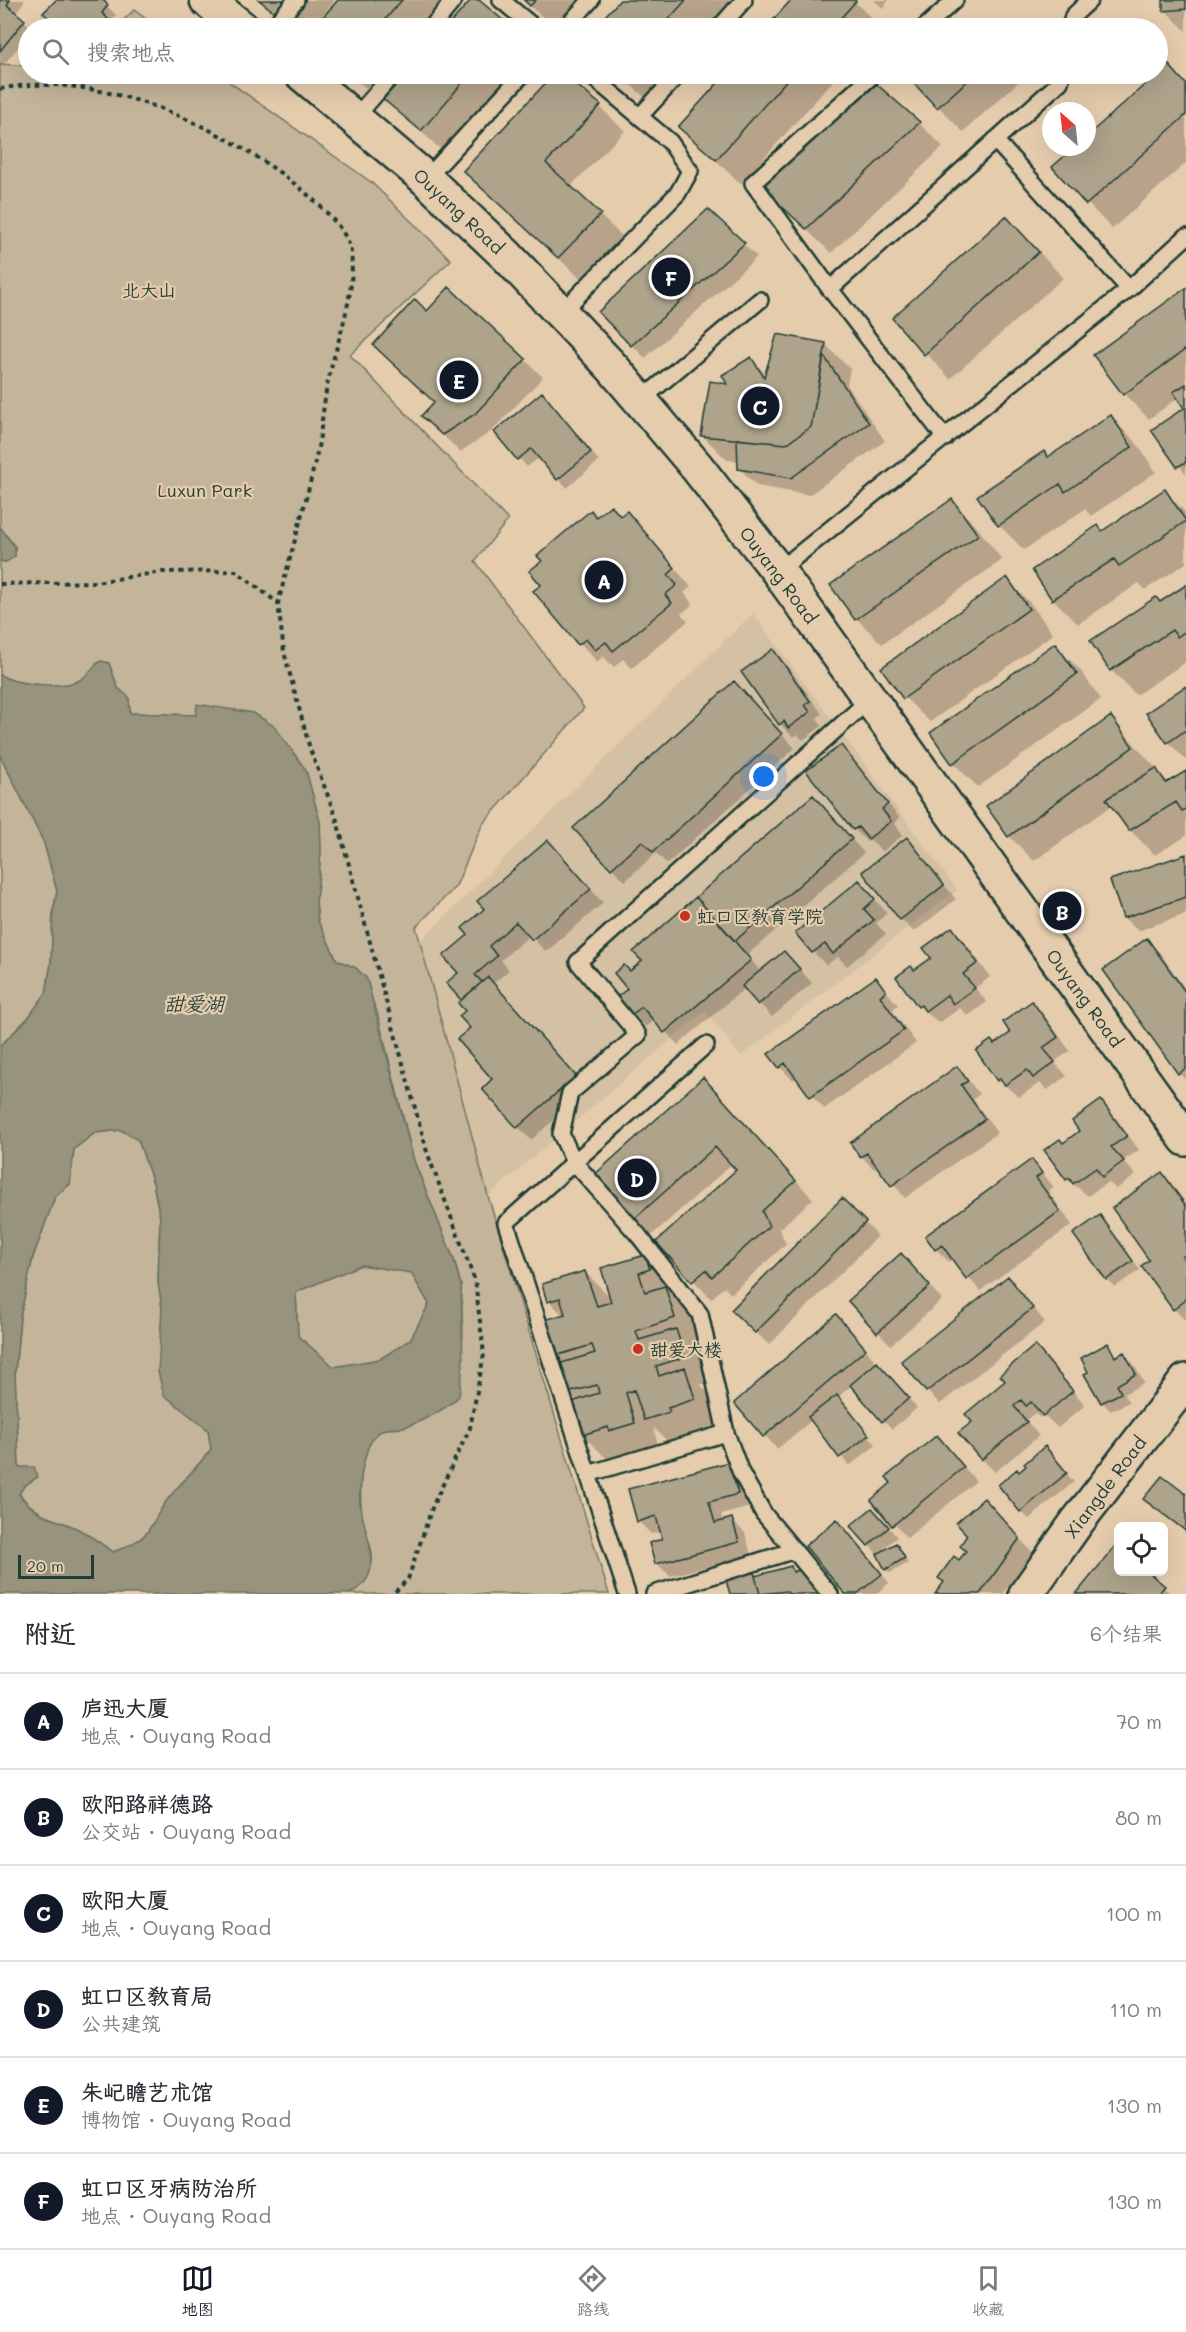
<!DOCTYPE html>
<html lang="zh">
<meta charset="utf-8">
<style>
body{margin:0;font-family:Mali,"LXGW WenKai TC",sans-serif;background:#f2f2f3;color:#2b2b33}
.controls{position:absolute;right:18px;bottom:18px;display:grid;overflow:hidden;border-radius:9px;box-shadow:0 6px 24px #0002}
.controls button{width:54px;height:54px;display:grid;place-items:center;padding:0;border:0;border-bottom:2px solid #e1e1e2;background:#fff;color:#2b2b33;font:30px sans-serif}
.compass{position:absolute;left:1042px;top:102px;width:54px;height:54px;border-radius:50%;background:#fff;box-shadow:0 6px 24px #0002;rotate:333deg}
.scale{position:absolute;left:18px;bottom:15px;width:76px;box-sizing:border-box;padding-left:6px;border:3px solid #1f3d34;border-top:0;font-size:16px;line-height:21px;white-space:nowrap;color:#1f3d34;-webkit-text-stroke:4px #e5ccad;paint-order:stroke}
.you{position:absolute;left:764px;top:777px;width:21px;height:21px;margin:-15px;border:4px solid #fff;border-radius:50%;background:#1a73e8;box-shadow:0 0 0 9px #1a73e833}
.badge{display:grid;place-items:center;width:39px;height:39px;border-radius:50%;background:#111827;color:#fff;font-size:20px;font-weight:700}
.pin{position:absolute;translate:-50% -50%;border:3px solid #fff;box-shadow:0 2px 6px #0006}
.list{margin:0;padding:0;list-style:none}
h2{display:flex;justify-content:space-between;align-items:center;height:78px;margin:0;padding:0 24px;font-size:26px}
h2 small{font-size:20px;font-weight:400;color:#7c7c81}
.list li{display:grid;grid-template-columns:39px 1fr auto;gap:18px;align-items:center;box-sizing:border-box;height:96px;padding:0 24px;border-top:2px solid #e1e1e2}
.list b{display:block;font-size:22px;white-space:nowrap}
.list p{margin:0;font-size:20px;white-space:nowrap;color:#7c7c81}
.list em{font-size:20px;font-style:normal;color:#7c7c81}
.icon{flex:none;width:33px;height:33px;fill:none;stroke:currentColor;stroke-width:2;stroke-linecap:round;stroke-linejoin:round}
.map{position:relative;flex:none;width:1186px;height:1594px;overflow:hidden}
.search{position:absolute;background:#fff;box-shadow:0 6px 24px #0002;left:18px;right:18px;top:18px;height:66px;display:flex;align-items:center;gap:15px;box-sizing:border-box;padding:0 21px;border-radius:33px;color:#7c7c81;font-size:22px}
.sheet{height:654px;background:#fff}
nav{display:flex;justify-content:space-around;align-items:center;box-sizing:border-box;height:84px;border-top:2px solid #e1e1e2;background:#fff;font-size:16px;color:#7c7c81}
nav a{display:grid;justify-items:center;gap:3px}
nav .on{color:#111827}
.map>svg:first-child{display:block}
.built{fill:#d4c0a3}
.green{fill:#c4b49a;stroke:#727867;stroke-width:1.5}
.water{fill:#97937d;stroke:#677160;stroke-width:1.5;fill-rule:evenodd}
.shadow{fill:#0003}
.building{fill:#aea38b;stroke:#1f3d34;stroke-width:1.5}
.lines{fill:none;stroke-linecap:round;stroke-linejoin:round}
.lane-casing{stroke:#1f3d34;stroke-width:20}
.secondary-casing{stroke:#1f3d34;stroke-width:38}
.path{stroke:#1f3d34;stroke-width:4;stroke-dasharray:4.5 4.5;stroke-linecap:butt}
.lane{stroke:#e5ccad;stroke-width:15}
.secondary{stroke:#e5ccad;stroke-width:33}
.poi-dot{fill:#c8321e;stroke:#e5ccad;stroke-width:2}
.labels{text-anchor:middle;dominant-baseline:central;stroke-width:4.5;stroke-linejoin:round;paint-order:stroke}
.street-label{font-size:18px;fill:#1f3d34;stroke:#e5ccad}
.park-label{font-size:18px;fill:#274339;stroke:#e5ccad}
.poi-label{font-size:18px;fill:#1f3d34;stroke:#e5ccad;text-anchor:start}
.water-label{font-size:20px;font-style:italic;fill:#2b463b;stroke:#e5ccad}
</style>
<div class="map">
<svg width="1186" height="1594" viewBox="0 0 1186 1594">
<rect width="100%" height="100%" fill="#e5ccad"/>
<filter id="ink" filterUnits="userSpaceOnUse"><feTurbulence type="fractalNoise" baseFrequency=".0167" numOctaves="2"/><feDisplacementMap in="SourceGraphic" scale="12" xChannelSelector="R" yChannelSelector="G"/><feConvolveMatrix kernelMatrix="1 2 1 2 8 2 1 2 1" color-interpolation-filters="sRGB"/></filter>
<g filter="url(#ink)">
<path class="built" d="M753 613 957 890 741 1056 705 1011 488 1196 420 941Z"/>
<path class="green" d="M134 10 158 28H116Z
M0 64 28 66V74H218L371 182 451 260 350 355 508 520 475 561 584 708 482 825 456 886 416 927 488 1196 609 1594H349C361 1588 371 1576 372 1562 374 1548 366 1539 364 1526 359 1503 355 1437 386 1429 390 1428 396 1429 400 1428L463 1338 461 1285 454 1260 414 1161 377 1011 356 968 337 960 318 921 316 902 321 852 320 822 306 771 274 726 253 713 197 705 196 715 130 713 129 698 118 688 108 663 96 664C91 672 85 680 75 683 58 688 15 684 0 675V561L6 562 15 556V547L0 527Z
M0 755 44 843 57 891 53 912 51 963 46 994 28 1018 0 1046Z
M121 1130 138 1139 153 1183 160 1217 158 1282 162 1308 190 1415 208 1430 211 1449C198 1467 181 1482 168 1499 145 1530 156 1536 113 1552 101 1544 87 1533 73 1527 52 1519 33 1513 19 1493L24 1486 19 1467 15 1373 20 1317 33 1257 55 1197 70 1184 74 1149 95 1133Z
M361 1265 411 1272 429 1304 410 1340 380 1359 334 1367 298 1336 296 1292Z"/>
<path class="water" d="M0 527 15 547V556L6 562 0 561Z
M101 661 109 663 118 688 129 697 130 713 196 715 197 704 253 713 274 726 306 770 320 822 321 852 316 903 318 921 337 960 356 968 367 979 414 1161 454 1260 461 1285 463 1365 459 1396C449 1408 414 1426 399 1428 394 1429 389 1428 385 1429 375 1432 368 1445 366 1454 361 1471 359 1487 360 1504 364 1535 389 1576 349 1594H0V1046L28 1018 46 993 51 963 53 912 57 891 44 843 0 755V675C15 685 64 689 80 680 89 675 92 666 101 661ZM121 1130 138 1140 153 1183 160 1217 158 1282 162 1308 158 1372 164 1395 208 1430 211 1449C198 1467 181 1482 168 1499 145 1530 156 1536 113 1552 101 1544 88 1533 74 1527 52 1518 33 1514 19 1494L24 1486 38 1477 34 1467H19L15 1373 20 1317 33 1257 55 1197 70 1184 74 1149 95 1133ZM361 1265 411 1273 429 1304 410 1340 380 1359 334 1367 298 1336 296 1292Z"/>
<path class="shadow" d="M0 0H25L15 14 32 28H28V35L6 62 0 65Z
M58 0H101L116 15 109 22 115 28H62L45 13Z
M259 0H335L319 20 321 21 340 0H448L424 28H291Z
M473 0H477L510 28H448Z
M522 0H582L557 28Z
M622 0H733L708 28H596Z
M793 0H853L880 27 768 28Z
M874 0H889L883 8Z
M1164 0H1186V31L1165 10Z
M1168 66 1186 84V163L1112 229 1054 168 1077 147H1087V138Z
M349 74H386L371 92Z
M408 74H516L447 155 385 99Z
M556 74H561L600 107 625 131 570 187 625 239 584 282 465 171Z
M618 74H668L646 98Z
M728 74H839L741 184 680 127Z
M918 74H1022L1025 76 963 132 912 79Z
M919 123 943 147 831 253 787 211Z
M708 211 757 257 645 358 600 312Z
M1031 243 1063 278 950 379 894 318Z
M449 289 543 377 492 431 460 452 441 433 427 313Z
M1186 290V474L1153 430 1186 408 1179 397 1149 419 1124 394Z
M825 344 850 369 847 385 885 441 809 495 757 486 739 468V461L727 460 702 435 730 386 751 359 766 375Z
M550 403 599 461 567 488 540 457 527 467 496 432Z
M1110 417 1135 441 1156 472 1091 516 1085 509 1024 550 999 525Z
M1164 491 1186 513V563L1145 590 1139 583 1078 624 1053 599 1034 571 1103 532Z
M951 501 976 526 1002 560 882 644 857 619 832 585Z
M627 513 691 587 684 593 693 604 681 614 688 621 632 668 623 659 614 667 603 656 597 662 535 591 597 518 621 517Z
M1006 579 1031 604 1053 634 930 722 905 698Z
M1186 587V662L1136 695 1111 670 1092 642Z
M1055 645 1080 670 1101 699 978 787 953 763Z
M773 651 786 664 822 714 817 718 822 726 803 740 797 734 793 737 780 724Z
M1186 688V760L1168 742Z
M747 696 795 748 667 864 656 853 625 881 612 868Z
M1111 718 1169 783 1186 772V836L1155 855 1130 830 1112 805 1034 861 1009 836Z
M841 747 900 818 894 823 903 835 882 852 871 840 867 842 854 829Z
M813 797 864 853 747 955 761 972 797 966 812 983 772 1017 745 988 678 1045 655 1020 646 1027 619 997 629 989 630 973 644 962 635 952Z
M906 839 956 899 914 932 901 919Z
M561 855 603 903 546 952 530 935 501 960 509 970 493 984 588 1090 531 1140 518 1127 494 1079 472 1028 463 1000 448 983 460 973Z
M1186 855V914L1138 931 1124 918 1111 881Z
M859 882 887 913 876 923 886 934 847 966 838 957 826 965 813 952Z
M952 929 965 942 990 977 975 988 987 1002 968 1016 960 1008 939 1023 919 1006 915 972 933 959Z
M1146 940 1160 953 1186 990V1080L1179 1073Z
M876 979 898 1005 892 1010 916 1043 824 1109 797 1077 793 1080 780 1067Z
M1032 1003 1045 1016 1070 1051 1054 1062 1067 1076 1047 1090 1040 1083 1019 1097 998 1080 1012 1033Z
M957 1068 980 1094 973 1099 997 1133 905 1198 879 1166 874 1169 861 1156Z
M703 1079 813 1199 779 1229 786 1244 731 1294 724 1287 711 1299 658 1242 738 1170 732 1164 651 1236 634 1219Z
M1101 1102 1114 1115 1139 1150 1123 1161 1136 1175 1116 1189 1108 1182 1088 1196 1067 1179 1082 1131Z
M1032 1161 1054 1187 1048 1191 1072 1225 980 1291 953 1259 949 1262 936 1249Z
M1162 1174 1186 1203V1321L1174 1309 1151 1260Z
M842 1200 878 1236 769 1345 733 1310Z
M1100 1217 1140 1270 1115 1287 1107 1279Z
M645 1256 670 1281 674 1294 672 1295 690 1313 699 1343 691 1346 701 1356 709 1382 700 1385 710 1394 719 1424 692 1433 694 1437 670 1444 653 1427 659 1448 635 1455 632 1452 608 1460 583 1435 578 1402 569 1393 565 1364 557 1355 564 1316 549 1301 585 1272 612 1299Z
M914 1268 942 1300 891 1345 878 1332Z
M1008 1278 1045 1322 940 1404 927 1391Z
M836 1316 917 1408 892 1429 852 1385 838 1397 876 1445 849 1466 812 1420 777 1449 736 1403Z
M1107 1345 1118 1358 1124 1354 1133 1363 1144 1383 1124 1394 1129 1402 1111 1411 1102 1402 1090 1373Z
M1035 1347 1085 1405 1058 1428 1044 1415 1040 1418 1035 1413 1026 1420 1039 1436 995 1472 982 1459 1007 1381Z
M937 1437 976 1481 907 1538 873 1500Z
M1053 1457 1074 1482 1029 1519 1021 1511 1019 1474Z
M728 1463 742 1477 750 1507 721 1515 723 1522 732 1520 745 1533 751 1555 670 1576 656 1563 664 1540 662 1531 651 1534 638 1521Z
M1186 1496V1533L1145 1499Z
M997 1513 1032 1552 1003 1594H937Z
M881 1518 897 1537 877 1554 869 1545Z
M845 1530 889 1583 876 1594H847Z
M896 1545 908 1563 890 1573 886 1569Z
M1116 1547 1118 1549V1572H1146L1171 1594H1077Z
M791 1567 828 1594H731L753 1570 759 1577Z"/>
<path class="building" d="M0 0H10L7 5 25 20 0 51Z
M56 0H103L108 5 102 13 112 23 107 28H60L43 13Z
M259 0H290L278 15Z
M338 0H402L378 28H313Z
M471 0H479L510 26 508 28H446Z
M524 0H536L530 6Z
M620 0H686L661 28H594Z
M791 0H855L856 1 832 28H766Z
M1163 0H1186V9L1163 11Z
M976 22 981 28H969Z
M1168 64 1186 84V115L1086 205 1052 167 1075 147H1087V136Z
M406 74H470L421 131 383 99Z
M554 74H563L601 105 546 163 601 214 558 258 463 171Z
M726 74H792L716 160 678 127Z
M916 74H975L937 108 910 79Z
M873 81 920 122 806 229 760 186Z
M708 209 745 243 631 346 598 312Z
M1006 216 1039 252 924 355 892 318Z
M449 287 526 359 475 414 442 435 421 416 434 402 373 345 415 299 427 311Z
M1186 288V349L1123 395 1093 355Z
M777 334 826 343 811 427 786 444 701 436 710 381 727 384 722 375 751 357 764 377Z
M824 356 869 423 791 478 738 469 737 439 786 444 811 427Z
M1186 384V462L1177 467 1151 430 1184 408 1173 392Z
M542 392 591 452 557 480 531 449 517 460 494 432Z
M1111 415 1132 447 1065 492 1060 484 998 526 977 496 1044 451 1048 457Z
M1165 489 1186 521 1119 566 1114 559 1052 600 1032 570 1098 525 1102 531Z
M952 499 978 535 855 620 830 585Z
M611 505 620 516 627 511 675 568 668 575 677 585 665 595 672 603 613 651 606 642 595 650 586 639 578 645 533 591 541 585 529 571 542 561 537 556 591 510 596 517Z
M1007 577 1029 609 903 699 881 668Z
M1186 585V631L1177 637 1172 630 1110 671 1090 641 1156 597 1160 602Z
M1055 643 1077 674 952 764 930 733Z
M773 649 810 701 805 705 810 712 788 728 784 721 779 725 741 672Z
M734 681 782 734 653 852 642 841 611 869 573 828Z
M1186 686V730L1167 743 1146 713Z
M1111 716 1133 747 1008 837 986 806Z
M841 745 888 804 882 809 891 821 868 839 858 827 853 830 806 771Z
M1156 768 1166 783 1186 771V809L1182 811 1176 802 1129 831 1106 799Z
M813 795 852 839 735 941 696 897Z
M907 837 944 885 900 920 862 872Z
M548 840 591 889 532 940 516 922 489 946 497 956 475 975 482 982 461 1000 446 983 458 973 443 956 468 935 462 928 484 909 477 901Z
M1186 854V897L1123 918 1110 880Z
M859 880 875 899 864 909 874 920 833 954 825 944 812 953 795 933Z
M696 897 751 960 664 1033 642 1007 631 1015 617 997 627 989 614 973 624 965 630 971 642 961 633 952Z
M952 927 978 963 963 974 975 988 953 1004 947 995 925 1011 921 1005 918 1007 896 977 911 966 914 970 931 958 923 948Z
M1147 938 1186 993V1068L1178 1074 1103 970Z
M784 951 800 969 758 1005 742 986Z
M488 977 576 1076 517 1128 482 1089 492 1079 457 1039 470 1028 459 1016 465 1011 458 1003Z
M876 977 886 991 880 996 904 1030 810 1097 785 1063 779 1068 768 1054Z
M1032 1001 1058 1037 1043 1048 1055 1062 1033 1078 1027 1070 1005 1085 1000 1079 997 1081 976 1051 991 1040 994 1044 1010 1033 1003 1022Z
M957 1066 968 1081 961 1085 985 1119 891 1186 867 1153 860 1157 850 1143Z
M703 1077 796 1181 762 1211 769 1226 712 1277 706 1270 692 1282 656 1242 736 1170 715 1147 633 1220 593 1176Z
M1101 1100 1127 1136 1111 1147 1124 1161 1102 1177 1096 1168 1073 1184 1069 1178 1066 1180 1044 1150 1060 1139 1063 1143 1079 1131 1072 1121Z
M1032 1159 1042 1173 1036 1178 1060 1211 966 1279 942 1245 935 1250 925 1236Z
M1162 1172 1186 1206V1254L1182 1257 1186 1262V1300L1173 1310 1141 1266 1149 1260 1112 1208Z
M842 1198 866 1222 755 1333 731 1310Z
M1100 1215 1133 1261 1106 1280 1073 1234Z
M901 1253 930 1286 877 1333 848 1301Z
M645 1255 650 1269 639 1273 645 1292 665 1286 675 1318 636 1331 639 1340 676 1329 685 1357 656 1366 659 1376 685 1367 695 1399 668 1408 670 1412 644 1420 634 1390 626 1393 635 1423 609 1431 608 1427 582 1435 572 1402 599 1393 597 1385 567 1393 558 1364 595 1353 592 1345 555 1356 544 1320 565 1314 560 1298 547 1302 542 1284 585 1271 597 1306 611 1302 601 1268Z
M1008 1276 1033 1308 926 1392 901 1361Z
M836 1314 866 1349 763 1437 734 1403Z
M1108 1343 1115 1357 1124 1352 1136 1374 1117 1385 1121 1393 1101 1403 1084 1374 1088 1372 1081 1358Z
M1035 1345 1073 1391 1043 1416 1031 1402 1026 1406 1021 1400 1014 1406 1027 1422 981 1460 958 1433 972 1422 965 1414 1005 1381 1000 1375Z
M877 1362 909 1398 882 1422 850 1385Z
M837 1395 869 1435 839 1458 808 1417Z
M937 1435 964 1467 892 1526 871 1500 891 1483 886 1477Z
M1045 1446 1067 1473 1020 1512 998 1485 1017 1469 1019 1472 1026 1466 1024 1464Z
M729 1462 738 1494 709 1502 715 1523 732 1518 739 1542 655 1564 649 1543 662 1539 656 1516 637 1522 628 1489Z
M1162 1476 1186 1494V1531L1143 1499Z
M984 1498 1020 1538 980 1594H935L944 1582 938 1578 954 1556 959 1560 966 1551 960 1546 967 1535 956 1523Z
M872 1508 889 1527 868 1546 850 1526Z
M837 1519 882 1574 857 1594H845L805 1546Z
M896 1543 905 1558 885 1570 877 1554Z
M1116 1545 1118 1547V1572H1148L1165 1586 1158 1594H1076Z
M791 1566 793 1572 807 1567 828 1594H788L787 1591 760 1594 755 1576Z
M753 1569 760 1594H730L725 1577Z"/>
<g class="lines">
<defs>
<path id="lane" d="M501 0 535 28
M272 28 296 0
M431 28 454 0
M565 28 591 0
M719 28 744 0
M924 28 955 0
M1070 28 1073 16 1090 0
M874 74 753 183 830 289 1060 82 1062 74
M640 116 679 74
M355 118 393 74
M995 140 1129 289
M426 179 523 74
M830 289 945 438
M561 313 678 193 690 171 670 142 589 74
M640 401 760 300
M778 571 1129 289 1186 237
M706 1045 506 1223 588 1474 726 1433
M588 1474 627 1594
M654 1594 792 1551
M830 1594 764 1514 741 1473 726 1433 700 1314 639 1236 574 1162 561 1134 570 1093 638 1035 578 962 870 699"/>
<path id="secondary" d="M207 0 242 28
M302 74 426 179 507 256 612 367 696 466 778 571 1186 1139
M1026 1594 1077 1522 1186 1381"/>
</defs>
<use href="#lane" class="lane-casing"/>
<use href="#secondary" class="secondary-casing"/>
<path class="path" d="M0 89C101 68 233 130 308 195 323 208 349 233 351 252 356 295 338 337 329 377 323 402 322 428 317 453 306 503 291 553 278 603
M0 584 96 582 162 572 236 571 278 603 284 652 310 749 336 817 427 1152 475 1281 484 1354 470 1428 433 1505 408 1579 393 1594"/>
<use href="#lane" class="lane"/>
<use href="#secondary" class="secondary"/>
</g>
</g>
<g class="poi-dot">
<circle cx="685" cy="916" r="6"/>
<circle cx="638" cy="1349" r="6"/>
</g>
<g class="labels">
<g class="street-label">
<text transform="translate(459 211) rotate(43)">Ouyang Road</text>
<text transform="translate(779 575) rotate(53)">Ouyang Road</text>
<text transform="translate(1085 998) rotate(54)">Ouyang Road</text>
<text transform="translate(1105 1487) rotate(-53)">Xiangde Road</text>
</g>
<g class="park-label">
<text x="149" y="290">北大山</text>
<text x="205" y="490">Luxun Park</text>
</g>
<g class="poi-label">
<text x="697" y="916">虹口区教育学院</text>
<text x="650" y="1349">甜爱大楼</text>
</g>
<g class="water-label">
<text x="194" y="1003">甜爱湖</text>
</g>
</g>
</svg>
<div class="controls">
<button><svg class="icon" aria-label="locate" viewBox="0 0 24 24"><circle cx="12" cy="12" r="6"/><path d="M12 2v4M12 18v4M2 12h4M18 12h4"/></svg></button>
</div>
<svg class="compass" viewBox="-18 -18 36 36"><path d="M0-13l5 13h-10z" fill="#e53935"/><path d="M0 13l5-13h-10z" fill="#7c7c81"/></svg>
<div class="scale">20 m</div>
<div class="you"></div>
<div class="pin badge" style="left:604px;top:580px">A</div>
<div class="pin badge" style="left:1062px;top:911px">B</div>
<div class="pin badge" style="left:760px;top:406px">C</div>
<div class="pin badge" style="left:637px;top:1178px">D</div>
<div class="pin badge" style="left:459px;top:380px">E</div>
<div class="pin badge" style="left:671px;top:277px">F</div>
<div class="search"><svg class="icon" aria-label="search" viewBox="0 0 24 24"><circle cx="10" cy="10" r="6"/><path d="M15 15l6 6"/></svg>搜索地点</div>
</div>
<section class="sheet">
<h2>附近<small>6个结果</small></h2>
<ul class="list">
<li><span class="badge">A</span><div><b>庐迅大厦</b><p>地点 · Ouyang Road</p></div><em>70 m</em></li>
<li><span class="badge">B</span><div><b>欧阳路祥德路</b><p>公交站 · Ouyang Road</p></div><em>80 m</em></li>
<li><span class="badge">C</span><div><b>欧阳大厦</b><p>地点 · Ouyang Road</p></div><em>100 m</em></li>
<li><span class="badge">D</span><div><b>虹口区教育局</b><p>公共建筑</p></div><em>110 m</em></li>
<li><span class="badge">E</span><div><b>朱屺瞻艺术馆</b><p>博物馆 · Ouyang Road</p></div><em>130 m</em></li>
<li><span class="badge">F</span><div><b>虹口区牙病防治所</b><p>地点 · Ouyang Road</p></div><em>130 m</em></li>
</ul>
</section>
<nav>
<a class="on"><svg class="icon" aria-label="map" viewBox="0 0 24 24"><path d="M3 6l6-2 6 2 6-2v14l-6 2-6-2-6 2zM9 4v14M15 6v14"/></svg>地图</a>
<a><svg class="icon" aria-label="directions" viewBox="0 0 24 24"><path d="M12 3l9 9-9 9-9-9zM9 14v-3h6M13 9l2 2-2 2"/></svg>路线</a>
<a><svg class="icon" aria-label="saved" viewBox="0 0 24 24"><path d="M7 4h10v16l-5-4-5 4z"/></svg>收藏</a>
</nav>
